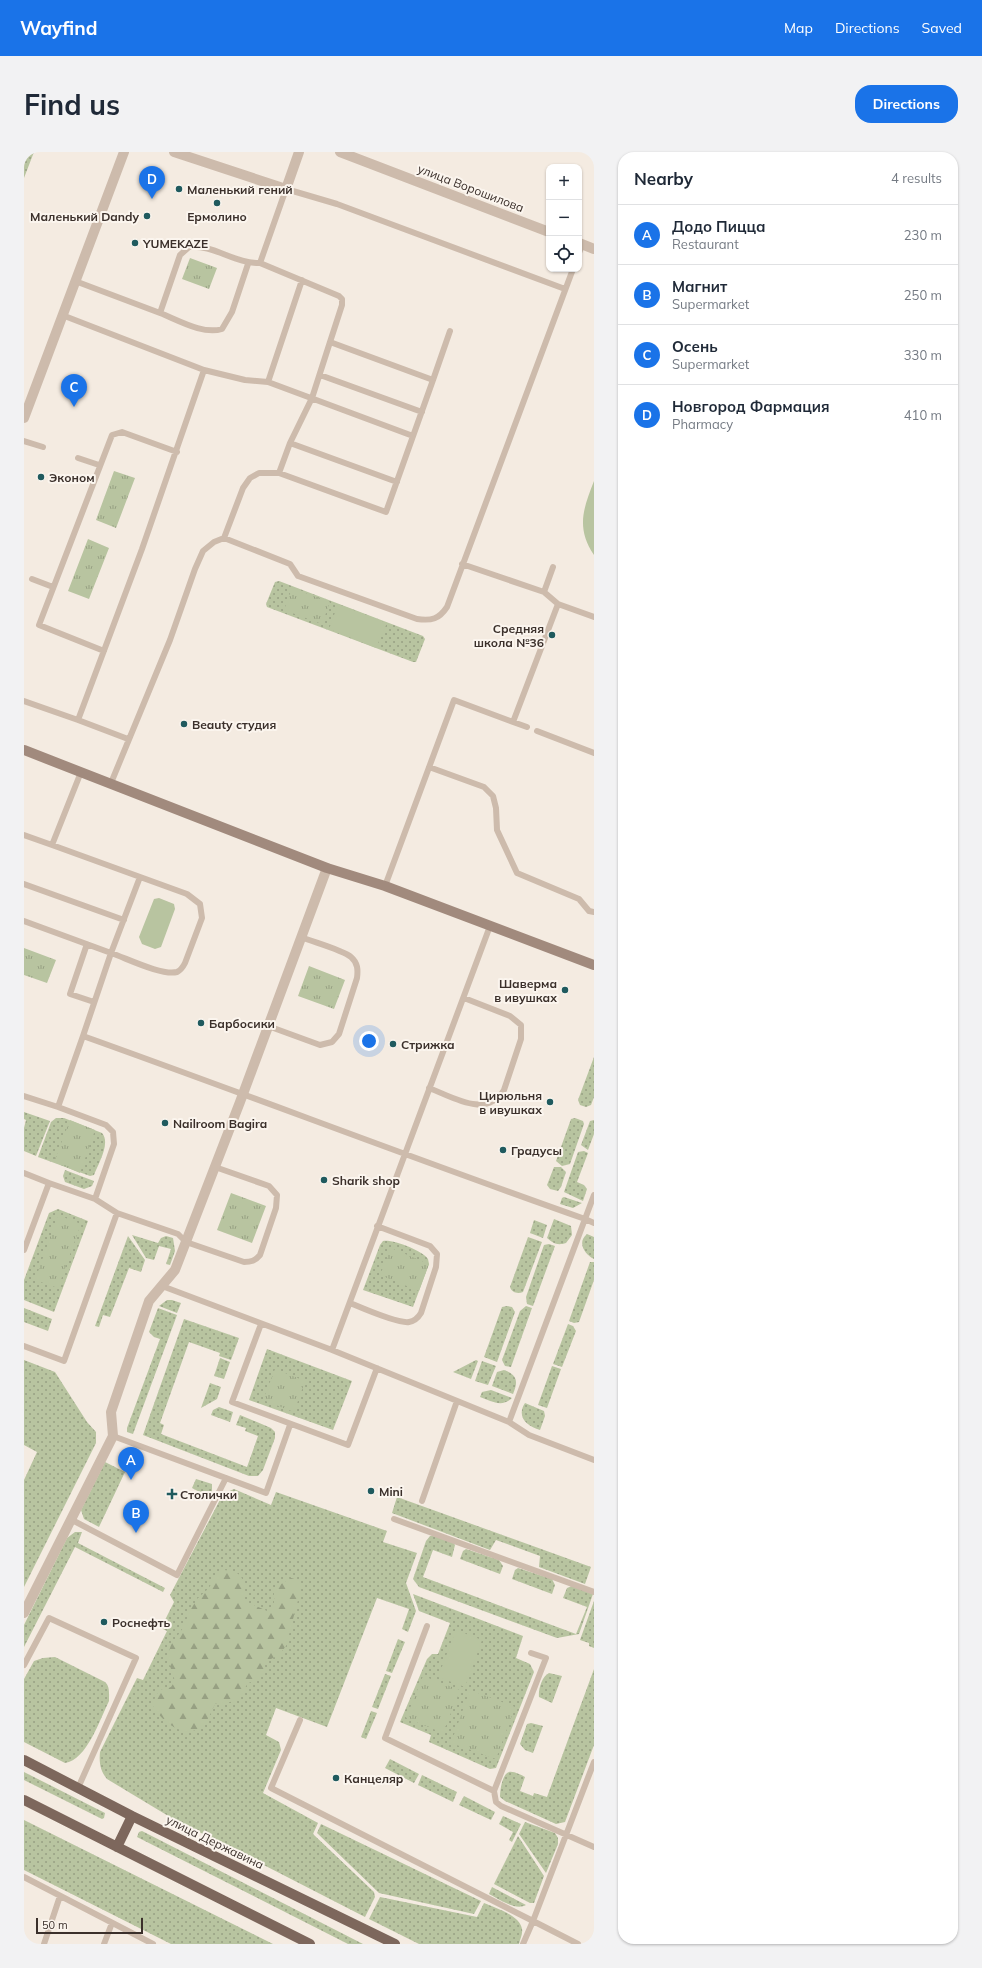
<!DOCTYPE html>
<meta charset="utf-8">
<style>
body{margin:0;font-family:Mulish,sans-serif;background:#f2f2f3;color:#1f2937}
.controls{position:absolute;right:12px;top:12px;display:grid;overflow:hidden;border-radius:8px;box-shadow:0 1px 3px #0004}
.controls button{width:36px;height:36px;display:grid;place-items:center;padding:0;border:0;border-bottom:1px solid #e0e1e3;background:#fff;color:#1f2937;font:20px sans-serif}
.scale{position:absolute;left:12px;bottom:10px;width:107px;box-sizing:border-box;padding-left:4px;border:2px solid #3b302b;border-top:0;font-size:11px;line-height:14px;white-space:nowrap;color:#3b302b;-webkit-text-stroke:3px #fbf5ee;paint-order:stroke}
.you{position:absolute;left:345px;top:889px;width:14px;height:14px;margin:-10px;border:3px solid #fff;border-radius:50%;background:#1a73e8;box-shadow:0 0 0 6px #1a73e833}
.badge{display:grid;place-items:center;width:26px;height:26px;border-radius:50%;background:#1a73e8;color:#fff;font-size:13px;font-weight:700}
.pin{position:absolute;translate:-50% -33px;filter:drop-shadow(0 1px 2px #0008)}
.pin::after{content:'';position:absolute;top:21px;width:14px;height:12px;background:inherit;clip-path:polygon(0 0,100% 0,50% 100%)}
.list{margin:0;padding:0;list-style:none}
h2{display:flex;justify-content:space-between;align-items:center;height:52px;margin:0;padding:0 16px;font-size:17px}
h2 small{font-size:13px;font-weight:400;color:#747a83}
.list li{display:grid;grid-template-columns:26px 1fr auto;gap:12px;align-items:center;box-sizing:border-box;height:60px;padding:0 16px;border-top:1px solid #e0e1e3}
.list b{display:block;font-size:15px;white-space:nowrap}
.list p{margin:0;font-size:13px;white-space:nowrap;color:#747a83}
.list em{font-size:13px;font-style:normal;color:#747a83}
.icon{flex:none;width:22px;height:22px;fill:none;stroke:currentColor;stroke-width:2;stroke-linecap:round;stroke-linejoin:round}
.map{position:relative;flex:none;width:570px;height:1792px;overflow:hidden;border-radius:16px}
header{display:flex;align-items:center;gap:24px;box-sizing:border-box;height:56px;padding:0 20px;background:#1a73e8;color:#fff}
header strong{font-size:19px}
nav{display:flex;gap:22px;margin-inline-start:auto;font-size:14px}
.intro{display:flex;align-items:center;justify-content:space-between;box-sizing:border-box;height:96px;padding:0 24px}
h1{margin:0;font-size:28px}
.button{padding:10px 18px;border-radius:16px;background:#1a73e8;color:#fff;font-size:14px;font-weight:700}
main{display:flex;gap:24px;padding:0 24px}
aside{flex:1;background:#fff;border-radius:16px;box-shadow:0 1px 3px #0004}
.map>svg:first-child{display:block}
.grass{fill:url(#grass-dots)}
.forest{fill:url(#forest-firs)}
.park{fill:url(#park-tufts)}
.pitch{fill:#b8c4a0}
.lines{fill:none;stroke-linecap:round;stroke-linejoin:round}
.lane{stroke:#cdbbac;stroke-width:6}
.street{stroke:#cdbbac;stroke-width:10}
.secondary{stroke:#a18a7d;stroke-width:10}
.primary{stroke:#7d675c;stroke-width:10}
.poi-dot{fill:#1f5a5e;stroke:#fbf5ee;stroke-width:1.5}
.labels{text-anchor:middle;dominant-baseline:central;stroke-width:4;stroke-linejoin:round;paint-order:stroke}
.street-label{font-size:12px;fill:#3b302b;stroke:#fbf5ee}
.poi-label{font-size:12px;font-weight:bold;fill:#3b302b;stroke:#fbf5ee;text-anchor:start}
</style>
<header>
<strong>Wayfind</strong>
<nav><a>Map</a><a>Directions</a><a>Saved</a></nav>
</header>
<div class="intro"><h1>Find us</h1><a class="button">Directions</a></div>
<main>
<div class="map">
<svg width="570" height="1792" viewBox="0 0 570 1792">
<defs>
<pattern id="grass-dots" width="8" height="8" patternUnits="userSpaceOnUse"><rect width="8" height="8" fill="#b8c4a0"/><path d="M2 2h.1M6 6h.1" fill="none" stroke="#97a083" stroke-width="1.8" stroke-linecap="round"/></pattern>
<pattern id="forest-firs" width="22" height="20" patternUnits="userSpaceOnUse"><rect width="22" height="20" fill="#b8c4a0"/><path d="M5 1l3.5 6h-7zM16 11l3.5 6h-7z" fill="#97a083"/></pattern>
<pattern id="park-tufts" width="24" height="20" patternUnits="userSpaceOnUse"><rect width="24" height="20" fill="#b8c4a0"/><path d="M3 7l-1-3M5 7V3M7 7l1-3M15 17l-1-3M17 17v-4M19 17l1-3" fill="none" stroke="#97a083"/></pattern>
</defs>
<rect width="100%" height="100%" fill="#f4ebe1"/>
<path class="grass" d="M0 0H10L0 26Z
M255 429 399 484 401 487 392 510H389L243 455 242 452 251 430Z
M570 905V945L567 953 562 955 556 953 554 948Z
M0 960 26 969 12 1004 0 999V976L2 968 0 967Z
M32 966H40L78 981C87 991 74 1012 70 1023L66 1024 14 1005 27 970Z
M551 966 559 969 560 972 546 1012 538 1014 532 1009 547 967Z
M570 968V982L564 998 557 993 566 969Z
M560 999 564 1001 553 1030 560 1033 563 1037 559 1049 540 1040 554 1000Z
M530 1015H537L542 1020 537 1035 534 1039 526 1037 523 1033Z
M41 1018 70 1029 68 1034 60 1037 41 1030 39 1024Z
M540 1045 558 1051 549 1056 536 1052 538 1046Z
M34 1057 64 1069 30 1160 0 1148V1128L25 1061Z
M530 1067 547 1074 548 1083 542 1091C533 1094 529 1091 523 1086Z
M510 1068 523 1073 519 1086 506 1081Z
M563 1082 570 1085V1107C560 1102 553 1090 563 1082Z
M108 1083 134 1091 137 1086 142 1084 149 1086 151 1099 146 1113 142 1112 147 1097 135 1094 130 1108 122 1106Z
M104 1084 121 1108 117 1120 105 1116 86 1165 79 1163 75 1175 71 1174Z
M504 1085 518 1090 499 1140C494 1142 488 1141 486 1135Z
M359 1089C369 1087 399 1099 404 1107L405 1112 389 1155 339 1138 356 1093Z
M525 1092 531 1094 509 1154 503 1152 502 1145 520 1093Z
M566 1110H570V1128L555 1170 550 1171 545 1169Z
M143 1148H148L157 1151 153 1161 135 1154Z
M483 1154 488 1155 491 1160 473 1210 460 1205 478 1155Z
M502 1154 508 1156 487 1215 481 1214 478 1208 496 1159Z
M0 1156 28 1167 24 1179 0 1170Z
M134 1156 153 1163 109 1282 103 1280V1276L136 1187 130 1185 125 1180Z
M160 1167 215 1186 207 1208 195 1204 196 1201 165 1190 136 1271 140 1273 137 1282 223 1315 234 1284 221 1279 222 1276 212 1273 216 1263 247 1276 251 1280V1286L239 1318 234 1324H225L119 1283Z
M544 1172 549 1174 552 1179 538 1215 529 1212Z
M243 1197 328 1229 309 1278 225 1248Z
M196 1206 206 1210 200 1227 190 1224Z
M0 1208 31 1220 63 1270 72 1280V1291L0 1435V1328L13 1300 0 1293Z
M452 1208 454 1209 447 1227 429 1220Z
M458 1209 472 1214 464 1233 451 1229Z
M528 1214 537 1217 523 1256 514 1253Z
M480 1218C494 1223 494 1230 489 1242L468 1234 473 1220Z
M186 1231 197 1235 193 1247 177 1256Z
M467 1238 488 1246C478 1256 467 1249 456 1245L458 1240Z
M501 1251 520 1259 521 1264 516 1278C503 1274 492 1265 501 1251Z
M195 1255 209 1260 206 1270 187 1263 189 1258Z
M81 1310 101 1320 75 1375 60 1367 57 1358Z
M172 1327 188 1332V1340L185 1345 168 1336Z
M210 1337 247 1353 252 1340 363 1379 359 1390 393 1401 382 1431 392 1459 384 1480 378 1477 385 1457 353 1446 303 1575 252 1556 242 1583 255 1590 257 1598 239 1641 294 1671 289 1682 350 1740 351 1745 341 1765 146 1665 83 1627C76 1619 75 1610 76 1600L113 1526 119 1528 143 1479 137 1476 150 1450 146 1443 199 1342Z
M373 1345 567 1415 561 1432 515 1415 516 1404 472 1388 466 1398 368 1361Z
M51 1380H58L54 1391 141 1436 139 1440 51 1395 0 1495V1473L43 1386Z
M406 1384H412L429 1390 431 1393 428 1405 409 1398 399 1425 552 1482 563 1455 539 1446 543 1436 548 1434 569 1442 555 1482 533 1486 395 1435 389 1427 402 1389Z
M442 1397 475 1408 479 1414 476 1422 436 1407 439 1399Z
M494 1416 528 1427 531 1433 528 1442 488 1427 491 1418Z
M389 1442 499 1484 492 1506 506 1512 510 1520 472 1616 466 1617 405 1590 407 1583 376 1570 403 1507 408 1502H414L426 1471 395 1459Z
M570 1449V1496L565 1494V1491L556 1488Z
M374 1487 381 1490 368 1521 362 1519Z
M31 1505 81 1530C86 1534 85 1542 85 1549 76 1567 63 1608 41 1611L0 1590V1527L10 1509 19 1506Z
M570 1517V1593L541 1670 532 1672 481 1649 476 1645C476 1639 478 1622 485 1620 490 1619 497 1623 501 1625L496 1639 509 1644 510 1641 523 1645Z
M525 1521 538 1524 528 1551 515 1545C514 1538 518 1524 525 1521Z
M361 1522 367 1524 354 1557 348 1555Z
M347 1559 353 1561 342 1587 337 1585Z
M507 1571 519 1574 509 1601 501 1598 496 1592 503 1572Z
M366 1607 395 1622 390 1631 361 1616Z
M0 1620 81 1661 80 1666 78 1667 0 1628Z
M398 1623 433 1640 429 1650 394 1633Z
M440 1644 471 1660 467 1668 435 1653Z
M479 1664 497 1672 488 1690 485 1688 489 1680 475 1672Z
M0 1668 249 1792H147L0 1718Z
M501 1670 531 1681 534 1686V1692L522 1721 495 1682Z
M297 1672 457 1749 450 1762 355 1741 293 1681Z
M118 1679 339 1792H324L113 1685 115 1680Z
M494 1684 520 1724 510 1751H506L470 1732Z
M468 1735 502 1753C491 1759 475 1747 465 1742Z
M356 1745 453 1765 460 1751C471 1756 496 1763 498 1777 499 1782 496 1787 495 1792H395L345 1767Z"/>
<path class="forest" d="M198 1418C222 1419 219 1428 221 1449L243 1459 247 1458 250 1455V1436L267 1426 274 1428 276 1437 275 1444 262 1494 255 1503 241 1510V1521L234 1528 224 1531 213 1549 191 1552C187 1560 184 1569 178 1574 161 1590 135 1567 128 1552L135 1538 147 1535 151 1529 143 1505 147 1493 159 1476 166 1459 173 1447 185 1436 192 1422Z"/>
<path class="park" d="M166 106 193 116 185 137 158 127Z
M90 319 111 326 92 376 72 368Z
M64 387 85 396 65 447 44 439Z
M268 436 306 450 298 472 260 458Z
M0 796 32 808 23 831 0 823Z
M285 814 321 828 310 857 274 844Z
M46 968 71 978 56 1021 30 1010Z
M207 1041 242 1054 228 1091 193 1078Z
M34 1063 57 1072 34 1136 11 1128Z
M367 1096 405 1112 395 1139 356 1123Z
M251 1217 281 1229 270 1260 239 1248Z
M399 1524 436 1538 419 1581 382 1566Z
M446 1538 491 1555 472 1607 427 1591Z"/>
<path class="pitch" d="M570 329V403C552 376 559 357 570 329Z
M314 452 363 471 352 496 305 477Z
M135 746 150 752 151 757 137 795 131 797 118 792 115 785 130 747Z
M432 1478 458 1488 441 1535 414 1525Z"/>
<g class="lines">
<path class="lane" d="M555 101 558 93
M51 129 136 161 156 103 165 95C189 92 211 112 236 111
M136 161C154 168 179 183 198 177L208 160 224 112
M38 163 180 218 221 228 244 230 278 128
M296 223 398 260
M409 228 426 179
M244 230 389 284
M0 289 19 295
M266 291 373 330
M54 306 75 313
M255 321 266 291 288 246 306 190
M200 386 266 412 274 424 393 467C408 469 415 467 423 455L549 117
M438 412 520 440 534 452 570 465
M8 427 29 435
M520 440 529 415
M80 499 15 473 88 283 98 280 153 300
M0 549 54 568
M489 570 503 575
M513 579 570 601
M104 587 54 568 118 397 180 218
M405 615 460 635 469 644 472 656 473 678 493 721 555 747 565 759 570 760
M87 631 146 488 171 417 179 399 190 390 200 386 219 336 226 326 235 321H255L362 360 409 228 306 190 318 153V147L315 144 236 111 262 37 313 52 541 137
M0 683 28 693 57 620
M28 693 163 742 176 752 178 766 161 811C159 815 157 818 153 820 138 824 102 806 87 801L59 884C227 944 393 1008 561 1067L485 1270
M0 732 100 768
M361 734 430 548 489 570 534 452
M0 769 87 801 116 725
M63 792 46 842 70 850
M244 874 296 893 308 890 315 882 333 826C334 818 334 811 327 805 319 798 289 790 277 785
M59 884 34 955 82 973 89 980 90 992 71 1047 93 1061 154 1082 162 1090 220 1110C227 1110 231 1109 236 1103L252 1056 253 1043 245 1034 191 1015
M405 936C429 945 462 967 480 938L497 887V873L486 864 440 846
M0 944 34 955
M0 1021 25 1031 0 1098
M25 1031 71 1047
M570 1043 561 1067 570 1071
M138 1134 308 1198 485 1270 505 1283 570 1308
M326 1151C338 1156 374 1172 385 1170 391 1169 394 1166 397 1161L412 1115 413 1102 406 1094 353 1074
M237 1172 208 1250 324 1293 353 1216
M0 1194 40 1209 93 1061
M308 1198 466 774
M89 1284 242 1341 266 1273
M398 1349 433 1249
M370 1367 570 1440
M48 1368 153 1423 202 1326
M403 1474 361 1586 470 1639 472 1650 477 1654 570 1695
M0 1513 25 1466 112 1506 54 1636
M276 1568 247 1636 509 1769 570 1610
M470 1639 522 1506 507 1501
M0 1725 129 1792
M20 1792 36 1744
M80 1792 88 1771
M499 1792 509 1769 554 1792"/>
<path class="street" d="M150 0 262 37 275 0
M316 0 525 80
M555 91 570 97
M0 266 100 0
M0 1461 89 1284 87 1260 125 1149 151 1118 216 950 303 716"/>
<path class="secondary" d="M0 598 303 716 361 734 570 813"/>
<path class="primary" d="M0 1608 108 1664 371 1792
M0 1648 286 1792
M93 1695 108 1664"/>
</g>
<g class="poi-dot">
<circle cx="155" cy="37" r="4"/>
<circle cx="193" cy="51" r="4"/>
<circle cx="123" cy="64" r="4"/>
<circle cx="111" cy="91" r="4"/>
<circle cx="17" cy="325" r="4"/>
<circle cx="528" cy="483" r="4"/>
<circle cx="160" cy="572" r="4"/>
<circle cx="541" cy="838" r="4"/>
<circle cx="177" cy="871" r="4"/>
<circle cx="369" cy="892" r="4"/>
<circle cx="526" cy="950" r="4"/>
<circle cx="141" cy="971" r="4"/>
<circle cx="479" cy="998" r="4"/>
<circle cx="300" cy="1028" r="4"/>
<circle cx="347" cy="1339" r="4"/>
<path d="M146 1336h4v4h4v4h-4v4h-4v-4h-4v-4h4z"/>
<circle cx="80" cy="1470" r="4"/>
<circle cx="312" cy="1626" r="4"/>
</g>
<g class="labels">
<g class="street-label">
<text transform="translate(447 36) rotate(21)">улица Ворошилова</text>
<text transform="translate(191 1690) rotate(26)">улица Державина</text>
</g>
<g class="poi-label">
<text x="163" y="37">Маленький гений</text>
<text x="115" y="64" text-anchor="end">Маленький Dandy</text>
<text x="193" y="64" text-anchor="middle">Ермолино</text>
<text x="119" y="91">YUMEKAZE</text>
<text x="25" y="325">Эконом</text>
<text x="520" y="476" text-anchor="end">Средняя<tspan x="520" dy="14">школа №36</tspan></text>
<text x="168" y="572">Beauty студия</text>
<text x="533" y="831" text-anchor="end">Шаверма<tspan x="533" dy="14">в ивушках</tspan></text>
<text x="185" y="871">Барбосики</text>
<text x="377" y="892">Стрижка</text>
<text x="518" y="943" text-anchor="end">Цирюльня<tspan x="518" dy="14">в ивушках</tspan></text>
<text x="149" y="971">Nailroom Bagira</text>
<text x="487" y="998">Градусы</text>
<text x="308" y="1028">Sharik shop</text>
<text x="355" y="1339">Mini</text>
<text x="156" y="1342">Столички</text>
<text x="88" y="1470">Роснефть</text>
<text x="320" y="1626">Канцеляр</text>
</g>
</g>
</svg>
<div class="controls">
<button>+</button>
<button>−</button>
<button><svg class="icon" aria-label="locate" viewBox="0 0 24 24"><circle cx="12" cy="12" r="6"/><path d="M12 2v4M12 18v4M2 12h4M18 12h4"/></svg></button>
</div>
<div class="scale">50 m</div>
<div class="you"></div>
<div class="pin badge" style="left:107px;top:1328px">A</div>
<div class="pin badge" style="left:112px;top:1381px">B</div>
<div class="pin badge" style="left:50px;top:255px">C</div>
<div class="pin badge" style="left:128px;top:47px">D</div>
</div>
<aside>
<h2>Nearby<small>4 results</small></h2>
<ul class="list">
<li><span class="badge">A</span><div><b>Додо Пицца</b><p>Restaurant</p></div><em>230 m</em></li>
<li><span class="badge">B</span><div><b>Магнит</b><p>Supermarket</p></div><em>250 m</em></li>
<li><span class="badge">C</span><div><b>Осень</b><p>Supermarket</p></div><em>330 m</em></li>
<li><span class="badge">D</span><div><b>Новгород Фармация</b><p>Pharmacy</p></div><em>410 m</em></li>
</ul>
</aside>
</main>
